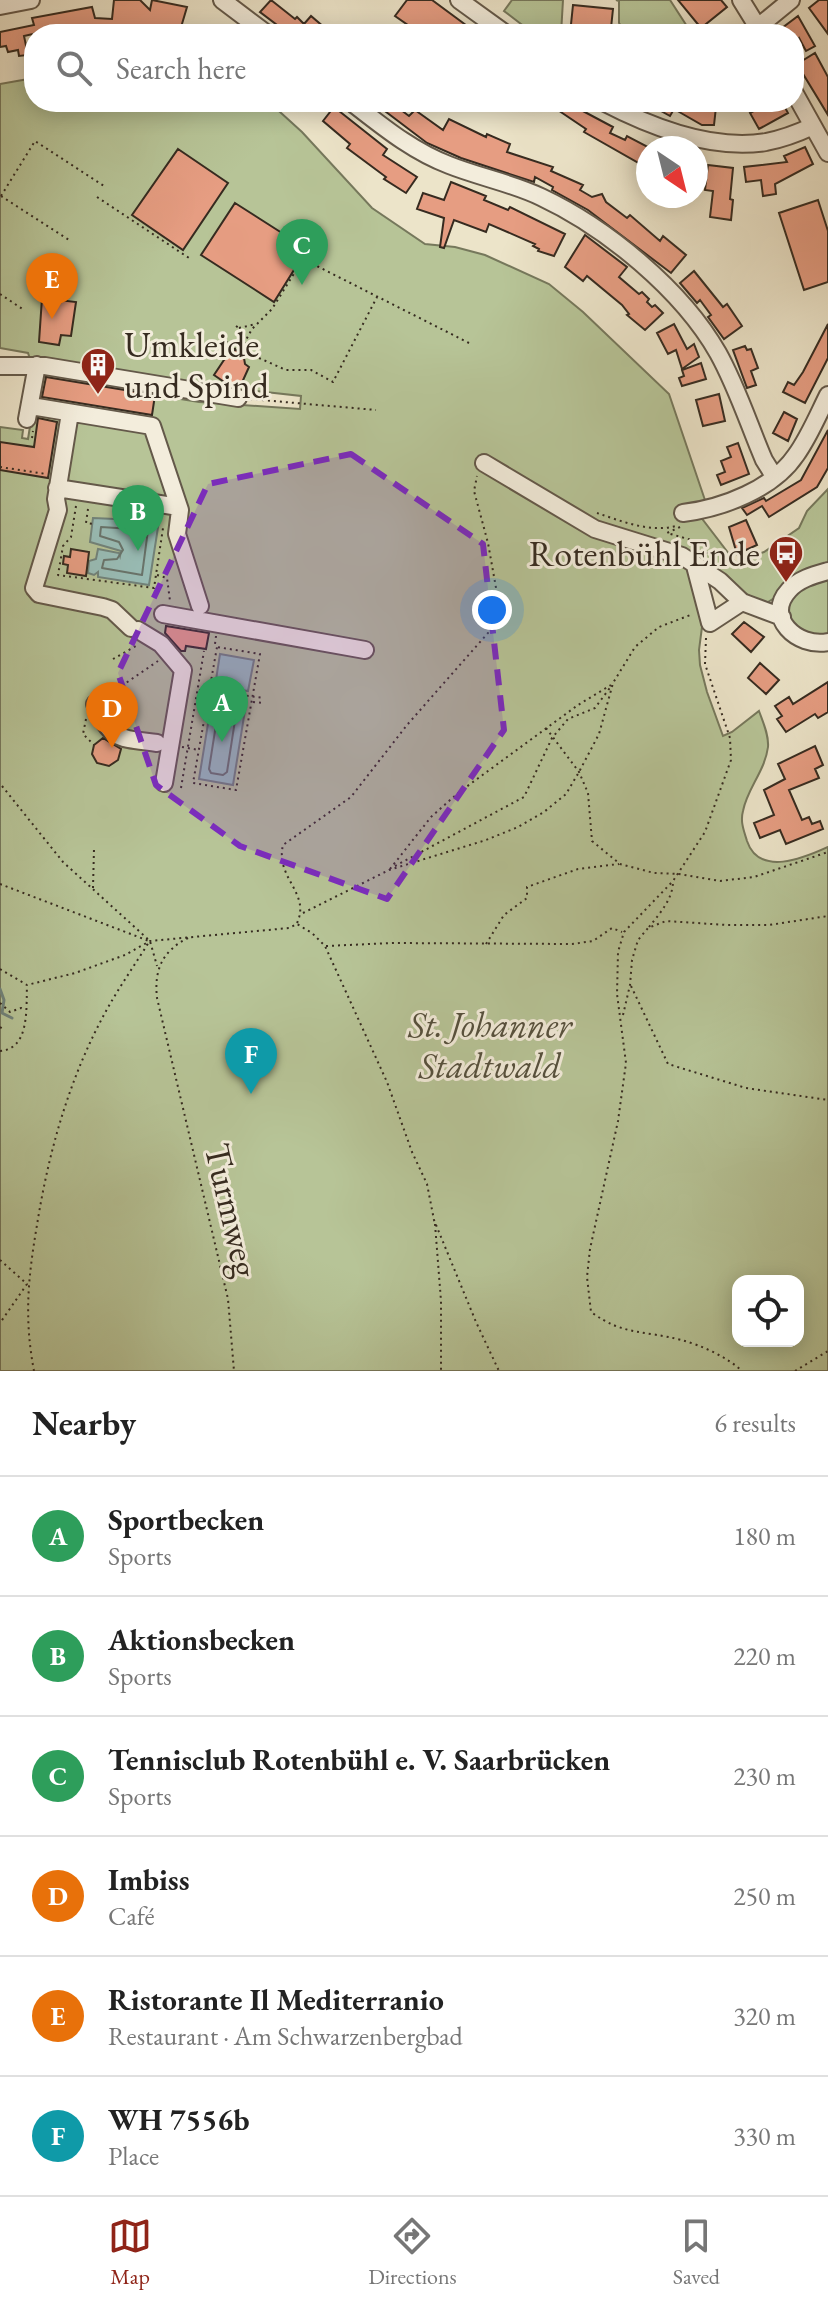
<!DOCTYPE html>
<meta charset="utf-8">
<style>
body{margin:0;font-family:"EB Garamond",serif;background:#f6f6f6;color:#222}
.controls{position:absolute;right:24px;bottom:24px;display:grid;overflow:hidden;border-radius:16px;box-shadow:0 4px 20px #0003}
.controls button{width:72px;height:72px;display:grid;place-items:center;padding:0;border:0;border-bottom:2px solid #e0e0e0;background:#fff;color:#222;font:40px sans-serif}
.compass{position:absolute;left:636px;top:136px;width:72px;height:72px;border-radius:50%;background:#fff;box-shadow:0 4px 20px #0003;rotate:145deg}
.you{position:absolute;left:492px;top:610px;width:28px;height:28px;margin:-20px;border:6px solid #fff;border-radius:50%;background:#1a73e8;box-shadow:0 0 0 12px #1a73e833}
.badge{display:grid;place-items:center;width:52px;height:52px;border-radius:50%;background:#8f2418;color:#fff;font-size:26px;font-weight:700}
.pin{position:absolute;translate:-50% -66px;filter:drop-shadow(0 2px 4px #0008)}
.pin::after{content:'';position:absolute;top:42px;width:28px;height:24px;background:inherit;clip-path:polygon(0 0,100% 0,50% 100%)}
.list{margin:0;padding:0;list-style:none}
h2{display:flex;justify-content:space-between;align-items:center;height:104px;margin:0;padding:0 32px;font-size:34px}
h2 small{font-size:26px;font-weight:400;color:#767676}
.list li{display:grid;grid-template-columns:52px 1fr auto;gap:24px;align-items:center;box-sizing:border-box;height:120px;padding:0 32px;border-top:2px solid #e0e0e0}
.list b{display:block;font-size:30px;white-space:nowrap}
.list p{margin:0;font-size:26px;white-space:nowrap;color:#767676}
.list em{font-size:26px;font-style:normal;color:#767676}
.icon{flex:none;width:44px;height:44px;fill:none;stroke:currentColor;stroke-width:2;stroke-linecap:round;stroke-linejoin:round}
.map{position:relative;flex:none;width:828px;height:1371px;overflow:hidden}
.search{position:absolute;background:#fff;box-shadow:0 4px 20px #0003;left:24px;right:24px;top:24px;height:88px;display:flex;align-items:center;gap:20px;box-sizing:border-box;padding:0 28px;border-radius:32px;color:#767676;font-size:30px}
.sheet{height:824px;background:#fff}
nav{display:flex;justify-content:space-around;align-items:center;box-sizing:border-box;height:112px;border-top:2px solid #e0e0e0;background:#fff;font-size:22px;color:#767676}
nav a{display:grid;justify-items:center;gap:4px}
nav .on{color:#8f2418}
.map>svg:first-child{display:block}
.green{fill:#b7c497;stroke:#76785c;stroke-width:2;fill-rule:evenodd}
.water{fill:#99beb8;stroke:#71837b;stroke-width:2}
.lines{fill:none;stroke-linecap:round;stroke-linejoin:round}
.shore{stroke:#68746c;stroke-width:2}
.stream{stroke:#71837b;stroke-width:3}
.building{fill:#e69d82;stroke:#362b20;stroke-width:2}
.minor-casing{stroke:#64594a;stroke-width:20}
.path{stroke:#362b20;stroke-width:2;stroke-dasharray:2 4;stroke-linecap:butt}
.minor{stroke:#f3eddc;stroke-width:16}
.marked{fill:#7b2cbf;fill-opacity:0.2;stroke:#7b2cbf;stroke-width:6;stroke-dasharray:16 10;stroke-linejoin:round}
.labels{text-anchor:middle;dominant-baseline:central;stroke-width:6;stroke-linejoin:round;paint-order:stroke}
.poi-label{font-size:36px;fill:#362b20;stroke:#f3eddc;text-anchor:start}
.park-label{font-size:36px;font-style:italic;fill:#56513e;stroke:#f3eddc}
.street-label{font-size:36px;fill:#362b20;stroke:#f3eddc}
</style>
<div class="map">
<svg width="828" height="1371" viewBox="0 0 828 1371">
<rect width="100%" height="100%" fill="#ece4c9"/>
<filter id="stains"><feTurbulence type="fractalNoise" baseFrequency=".0025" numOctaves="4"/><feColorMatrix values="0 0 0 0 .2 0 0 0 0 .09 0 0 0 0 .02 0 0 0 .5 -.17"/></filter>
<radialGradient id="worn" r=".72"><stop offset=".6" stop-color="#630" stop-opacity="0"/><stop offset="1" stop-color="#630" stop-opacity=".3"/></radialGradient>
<path class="green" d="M512 0H563L561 34H534L504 11Z
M616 0H670L692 34H627L619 23V1Z
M34 78V102H269L302 132 372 208 425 244 455 247 485 255 549 284 583 312 669 394 707 506 700 516 736 563 764 552 799 528 807 511 828 489V564L768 602 761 603 713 573 695 587 702 627 699 650 700 665 707 692 723 736 732 732 759 711C763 722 769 735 768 747 765 771 747 789 743 811 740 822 744 831 747 841 759 877 804 858 828 847V1371H0V427L23 430 22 438 28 439 38 376 199 402 300 409 301 396 247 390 244 395 30 359 28 353 0 348V84ZM738 1281H798V1341H738Z
M822 580 828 581V637L815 639 792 625 787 612 788 601 798 588Z"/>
<path class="water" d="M93 518 159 521 149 585 98 577V572L94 575 88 573 89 561 96 559 98 549 119 553 120 556 121 551 90 542Z
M220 654 254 660 248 691 215 686Z
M212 699 246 704 233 785 199 779Z"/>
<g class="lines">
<path class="shore" d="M101 527 148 530 142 575 102 568 104 560 117 559 123 550 119 542 100 536Z
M222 709 234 711 236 714 227 772 223 775 211 773 209 769 218 712Z"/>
<path class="stream" d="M0 989 4 1000 2 1013 12 1018"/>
</g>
<path class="building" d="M114 0H140L150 10 152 0 187 7 179 34H156L139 30V34H56L55 29 24 36 28 55 19 56 18 50 8 52 6 46 0 47V32L34 25 32 18 92 7 95 18 112 19Z
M271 0 295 19 297 17 304 24 311 16 332 34H289L260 12Z
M407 0H432L478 34H412L415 30 395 16Z
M678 0H721L727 7 701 28Z
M819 0H828V34L809 8Z
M573 5 613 9 611 28 587 26V34H570Z
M798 16 815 46 806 51 799 38 794 43V34H774Z
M815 53 828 77V115L797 64Z
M373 102H399L397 107 409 116 415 110 443 130 449 119 486 137 487 134 510 144 507 152 553 167 551 171 583 185 580 190 592 197 602 194 606 202 627 218 630 215 660 241 663 236 686 255 671 273 588 210 552 190 553 187 535 177 534 182 461 158 427 143Z
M546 102H580L584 105 581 110 613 127 610 133 625 140 627 136 648 147V158L644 166 584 132 586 129Z
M645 102H700L716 107 714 125H702L674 109 670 116Z
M770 102H782L788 113 759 129 750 113Z
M334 107 387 149 383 155 417 177 406 193 384 179 386 177 347 148 350 144 323 121Z
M805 147 813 164 775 184 776 194 763 196 761 180 746 182 744 167 787 162 784 156Z
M178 149 228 183 183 250 132 215Z
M708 165 733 168 730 199 733 200 731 220 710 217 713 191 705 190Z
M451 182 486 196 484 200 508 210 510 207 565 234 554 256 538 251 539 249 533 246 535 244 489 224 486 232 454 220 444 248 440 247 444 218 417 209 423 193 444 200Z
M818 200 828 231V282L804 290 779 213Z
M235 203 307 249 274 302 201 255Z
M585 235 627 267 619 277 639 294 642 292 649 299 647 302 652 307 655 305 663 313 645 330 627 315 629 314 622 305 587 276 583 281 565 267Z
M694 271 723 307 727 304 742 326 724 339 708 317 711 315 700 300 697 303 680 283Z
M42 298 76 302 71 336 61 335 59 345 39 342Z
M674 324 687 349 694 344 699 357 682 369 676 350 668 354 657 333Z
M828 324V358L805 403 783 392 788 382 794 385 803 372Z
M745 346 747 350 751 349 758 368 751 371 756 385 747 388 733 350Z
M235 350 243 352 245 364 249 367 240 387 230 386 214 375 224 360Z
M701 363 706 379 682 386 679 378 684 376 682 370Z
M46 377 155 395 152 415 42 397Z
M719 394 725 421 703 426 696 400Z
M784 412 797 419 788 441 773 433Z
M38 418 57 422 48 478 0 470V442L34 447Z
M828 430V468L817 487 769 517 762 506 747 515 742 508 764 498 766 501 801 480Z
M738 443 749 474 721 485 717 475 725 472 721 461 731 457 727 447Z
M746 520 757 545 737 554 729 527Z
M71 549 89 552 86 576 67 573 68 565 63 564 64 556 70 557Z
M744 622 764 637 751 652 732 634Z
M166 626 209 633 206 649 186 646 185 651H181L165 633Z
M760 663 779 680 766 694 748 678Z
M828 682V712L818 718 815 714 786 732 777 719 782 716 775 706 789 697 793 704Z
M103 738 121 749 118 760 109 766 97 763 92 754 94 745Z
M815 746 823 765 815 769 819 778 789 790 802 820 809 817 812 824 820 821 823 829 786 844 780 830 760 838 754 823 774 815 764 790 785 779 778 764Z"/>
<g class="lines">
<defs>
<path id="minor" d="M222 0 267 34
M459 0 506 34
M741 0 762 34
M0 6 31 0
M758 27 791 0
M794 92 828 153
M351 102C382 126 412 151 449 165 479 177 512 183 541 197 607 228 682 290 718 353 737 387 749 425 764 460L774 476
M603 102C651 127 711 151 766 142 782 139 798 133 813 126
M0 366H45L238 398
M31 406 152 426 180 510 177 534 200 606
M70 413 56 499 58 510 34 588 39 594 103 607 112 610 131 628
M27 419 37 365
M484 463 595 529 682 556 720 581 742 602 782 617
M57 488 179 507
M683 513C723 508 773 489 796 455 809 437 818 415 828 395
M695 566 710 623 742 602
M828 571C814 575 799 579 789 590 764 617 797 648 828 642
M163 614 365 650
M138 630 161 644 183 670 164 783
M95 704C111 741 119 738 157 743"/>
</defs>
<use href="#minor" class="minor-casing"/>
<path class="path" d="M1 196 35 141 104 186
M1 196 69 240
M97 197 189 258
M51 267 57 270
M0 294 24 310
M236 326 239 328 243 342
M239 328 256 324
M226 341 235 350
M234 349 242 347 252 329 272 309 303 259 471 344
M259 358 286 370H311L333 382 377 297
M250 399 376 410
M32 438 33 431
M0 467 46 474
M76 506 71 537 63 546 58 575 154 588 163 528
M88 509 86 523 95 524
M597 513C621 521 650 533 676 526
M680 527 667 533 695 541 707 551 706 557
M157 575 167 578 170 601
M216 636 215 644 217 647 193 783 236 790 260 654 217 647
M706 638 705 664 730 738 731 760 705 832 673 881 624 932 618 952 617 994 626 1063 618 1121 590 1249 587 1277 591 1312C624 1336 644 1330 681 1340 701 1345 727 1357 742 1371
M113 659 136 646
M199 690 264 698
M107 696 158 661
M253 702 263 703
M86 719 83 734 94 745
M546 728 579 772 588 793 592 841 620 864 654 873 679 874 720 881 754 877 828 852
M182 747 199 750
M2 786 63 862 150 941 157 966
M181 788 204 651
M395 866 524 797 552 738 568 719 595 708 612 685
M390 869 431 817 458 793 578 705 611 685
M0 884 149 941
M93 888 94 849
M303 913 389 870 486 840 518 827 544 812 566 794 579 772 599 734 613 683 635 647 659 627 693 614
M297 923C311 893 275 878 283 845L351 797 407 725 488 633 498 599 488 543 474 491 477 476
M649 927C660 913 673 899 673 881
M188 938C162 951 154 970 157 998L228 1299 234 1371
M486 944 504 915 527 898V887L578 869 619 864
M326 946 393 943 572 944 593 941 612 928 622 932
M0 969 27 985 75 973 125 955 150 941 289 928 297 924 312 933 325 946 387 1082 412 1152 427 1184 434 1220 476 1322 499 1371
M631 986 668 1064 746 1088 828 1100
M0 1003 10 1012 21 1008 25 1010
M623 1015 630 985 632 960 638 940 648 928 666 921 727 925H769L828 916
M0 1027 3 1029
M0 1051C30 1049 26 1008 27 986
M435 1224 441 1301V1371
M0 1260 27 1284 0 1323
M34 1371C24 1318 28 1278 37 1225 49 1149 71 1072 110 1004 122 983 136 963 149 942
M795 1371 828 1351"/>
<use href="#minor" class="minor"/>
</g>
<path class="marked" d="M351 454 483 544 504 730 387 899 240 846 156 785 118 673 208 484Z"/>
<defs>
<symbol id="building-pin" viewBox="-11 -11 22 30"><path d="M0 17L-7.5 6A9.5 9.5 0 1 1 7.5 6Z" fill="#8f2418" stroke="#f3eddc"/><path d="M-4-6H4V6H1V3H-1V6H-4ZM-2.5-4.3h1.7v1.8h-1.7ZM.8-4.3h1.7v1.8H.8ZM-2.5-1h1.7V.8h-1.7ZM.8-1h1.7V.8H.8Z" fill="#fff"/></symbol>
<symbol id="bus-pin" viewBox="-11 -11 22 30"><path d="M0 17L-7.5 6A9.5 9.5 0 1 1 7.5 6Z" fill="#8f2418" stroke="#f3eddc"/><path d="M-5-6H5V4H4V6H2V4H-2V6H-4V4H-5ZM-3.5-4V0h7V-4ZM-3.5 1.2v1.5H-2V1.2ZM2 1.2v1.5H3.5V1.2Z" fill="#fff"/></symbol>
</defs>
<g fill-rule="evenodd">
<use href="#building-pin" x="78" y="345" width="40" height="54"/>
<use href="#bus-pin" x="766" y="533" width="40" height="54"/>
</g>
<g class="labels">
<g class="poi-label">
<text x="124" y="344">Umkleide<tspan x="124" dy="41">und Spind</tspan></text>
<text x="760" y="553" text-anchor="end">Rotenbühl Ende</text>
</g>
<g class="park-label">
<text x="490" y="1024">St. Johanner<tspan x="490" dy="41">Stadtwald</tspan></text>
</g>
<g class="street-label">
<text transform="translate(232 1210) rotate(77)">Turmweg</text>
</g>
</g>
<rect width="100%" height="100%" filter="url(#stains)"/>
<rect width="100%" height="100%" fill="url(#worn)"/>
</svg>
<div class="controls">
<button><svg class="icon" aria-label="locate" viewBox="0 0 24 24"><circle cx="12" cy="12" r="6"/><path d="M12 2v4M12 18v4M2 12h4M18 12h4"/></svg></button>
</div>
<svg class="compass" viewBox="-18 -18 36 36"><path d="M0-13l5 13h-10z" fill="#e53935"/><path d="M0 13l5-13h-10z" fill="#767676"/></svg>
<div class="you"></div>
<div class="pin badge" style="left:222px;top:742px;background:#2e9e5b">A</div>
<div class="pin badge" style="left:138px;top:551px;background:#2e9e5b">B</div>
<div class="pin badge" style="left:302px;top:285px;background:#2e9e5b">C</div>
<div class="pin badge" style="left:112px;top:748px;background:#e8710a">D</div>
<div class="pin badge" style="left:52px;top:319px;background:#e8710a">E</div>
<div class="pin badge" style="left:251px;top:1094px;background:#0f9aa8">F</div>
<div class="search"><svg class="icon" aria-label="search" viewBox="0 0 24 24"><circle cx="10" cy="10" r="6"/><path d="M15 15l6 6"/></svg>Search here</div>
</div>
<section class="sheet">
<h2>Nearby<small>6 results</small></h2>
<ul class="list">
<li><span class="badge" style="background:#2e9e5b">A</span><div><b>Sportbecken</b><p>Sports</p></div><em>180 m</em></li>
<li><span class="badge" style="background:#2e9e5b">B</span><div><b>Aktionsbecken</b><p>Sports</p></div><em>220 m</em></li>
<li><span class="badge" style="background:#2e9e5b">C</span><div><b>Tennisclub Rotenbühl e. V. Saarbrücken</b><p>Sports</p></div><em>230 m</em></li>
<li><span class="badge" style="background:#e8710a">D</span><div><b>Imbiss</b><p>Café</p></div><em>250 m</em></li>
<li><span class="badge" style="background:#e8710a">E</span><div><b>Ristorante Il Mediterranio</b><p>Restaurant · Am Schwarzenbergbad</p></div><em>320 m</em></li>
<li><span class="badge" style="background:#0f9aa8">F</span><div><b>WH 7556b</b><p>Place</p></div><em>330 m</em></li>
</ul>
</section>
<nav>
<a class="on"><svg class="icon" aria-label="map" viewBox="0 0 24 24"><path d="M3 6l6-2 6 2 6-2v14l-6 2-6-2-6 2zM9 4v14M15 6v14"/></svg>Map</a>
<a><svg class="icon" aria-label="directions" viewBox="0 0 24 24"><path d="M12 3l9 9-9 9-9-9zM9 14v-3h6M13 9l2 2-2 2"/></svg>Directions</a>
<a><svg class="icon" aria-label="saved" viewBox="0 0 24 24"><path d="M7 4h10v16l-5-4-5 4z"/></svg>Saved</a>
</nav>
